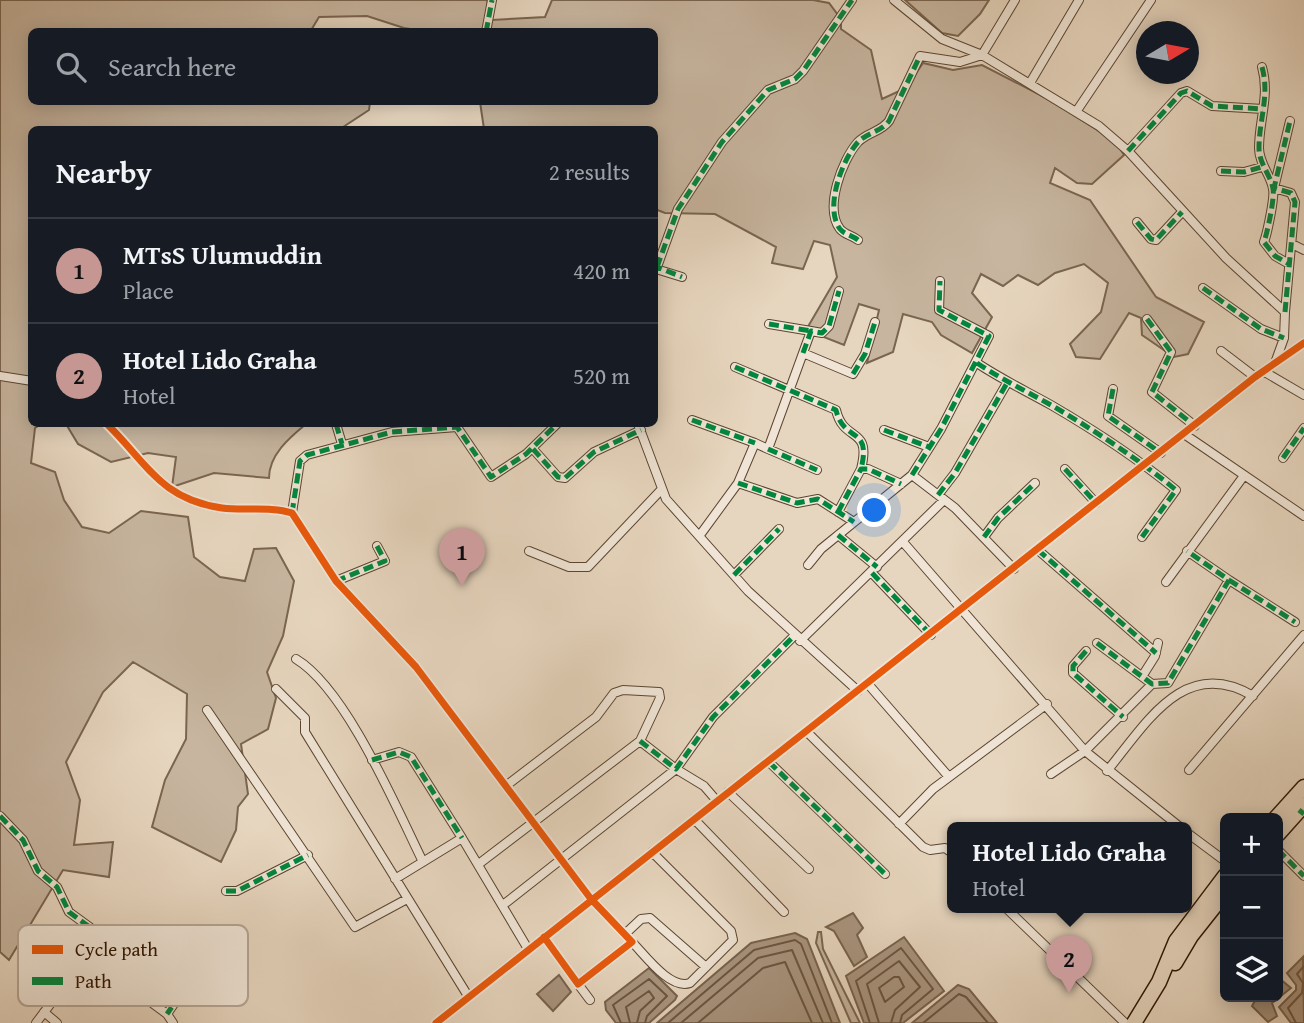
<!DOCTYPE html>
<meta charset="utf-8">
<style>
body{margin:0;font-family:"Gentium Book Plus",serif;background:#20242c;color:#f1f3f6}
.controls{position:absolute;right:21px;bottom:21px;display:grid;overflow:hidden;border-radius:10px;box-shadow:0 4px 18px #0003}
.controls button{width:63px;height:63px;display:grid;place-items:center;padding:0;border:0;border-bottom:2px solid #363941;background:#171b24;color:#f1f3f6;font:35px sans-serif}
.compass{position:absolute;left:1136px;top:21px;width:63px;height:63px;border-radius:50%;background:#171b24;box-shadow:0 4px 18px #0003;rotate:80deg}
.you{position:absolute;left:875px;top:511px;width:24px;height:24px;margin:-18px;border:5px solid #fff;border-radius:50%;background:#1a73e8;box-shadow:0 0 0 10px #1a73e833}
.badge{display:grid;place-items:center;width:46px;height:46px;border-radius:50%;background:#c59692;color:#111;font-size:23px;font-weight:700}
.pin{position:absolute;translate:-50% -58px;filter:drop-shadow(0 2px 4px #0008)}
.pin::after{content:'';position:absolute;top:37px;width:24px;height:21px;background:inherit;clip-path:polygon(0 0,100% 0,50% 100%)}
.popup{position:absolute;left:947px;top:822px;width:245px;height:91px;box-sizing:border-box;display:grid;place-content:center;border-radius:10px;background:#171b24;filter:drop-shadow(0 2px 5px #0005);font-size:23px;white-space:nowrap;color:#9ea1a6}
.popup b{font-size:26px;color:#f1f3f6}
.popup::after{content:'';position:absolute;left:50%;top:100%;margin-left:-14px;border:14px solid transparent;border-top-color:#171b24}
.list{margin:0;padding:0;list-style:none}
h2{display:flex;justify-content:space-between;align-items:center;height:91px;margin:0;padding:0 28px;font-size:30px}
h2 small{font-size:23px;font-weight:400;color:#9ea1a6}
.list li{display:grid;grid-template-columns:46px 1fr auto;gap:21px;align-items:center;box-sizing:border-box;height:105px;padding:0 28px;border-top:2px solid #363941}
.list b{display:block;font-size:26px;white-space:nowrap}
.list p{margin:0;font-size:23px;white-space:nowrap;color:#9ea1a6}
.list em{font-size:23px;font-style:normal;color:#9ea1a6}
.icon{flex:none;width:38px;height:38px;fill:none;stroke:currentColor;stroke-width:2;stroke-linecap:round;stroke-linejoin:round}
.map{position:relative;flex:none;width:1304px;height:1023px;overflow:hidden}
.search{position:absolute;background:#171b24;box-shadow:0 4px 18px #0003;left:28px;top:28px;width:630px;height:77px;display:flex;align-items:center;gap:18px;box-sizing:border-box;padding:0 24px;border-radius:10px;color:#9ea1a6;font-size:26px}
.panel{position:absolute;background:#171b24;box-shadow:0 4px 18px #0003;left:28px;top:126px;width:630px;height:301px;border-radius:10px}
.map>svg:first-child{display:block}
.green{fill:#c7b59f;stroke:#7a6550;stroke-width:2}
.water{fill:#a8947e;stroke:#77614c;stroke-width:2}
.lines{fill:none;stroke-linecap:round;stroke-linejoin:round}
.shore{stroke:#6a543f;stroke-width:2}
.street-casing{stroke:#5c4530;stroke-width:10}
.highway-casing{stroke:#2d1500;stroke-width:17}
.street{stroke:#efe4d5;stroke-width:8}
.highway{stroke:#e7d6bf;stroke-width:14}
.quiet{stroke:#00873e;stroke-width:5;stroke-dasharray:10 5;stroke-linecap:butt}
.cycleway-casing{stroke:#efe4d5;stroke-width:11}
.cycleway{stroke:#e8590c;stroke-width:7}
.key{fill:#efe4d5;stroke:#b5a695;stroke-width:2}
.key-label{font-size:19px;fill:#2d1500}
</style>
<div class="map">
<svg width="1304" height="1023" viewBox="0 0 1304 1023">
<rect width="100%" height="100%" fill="#e7d6bf"/>
<filter id="stains"><feTurbulence type="fractalNoise" baseFrequency=".00286" numOctaves="4"/><feColorMatrix values="0 0 0 0 .2 0 0 0 0 .09 0 0 0 0 .02 0 0 0 .5 -.17"/></filter>
<radialGradient id="worn" r=".72"><stop offset=".6" stop-color="#630" stop-opacity="0"/><stop offset="1" stop-color="#630" stop-opacity=".3"/></radialGradient>
<path class="green" d="M0 0H487L492 20 545 17 552 0H813L829 3 841 19V29L871 50 882 99 906 88 923 63 953 70 982 65 1050 100 1116 142 1124 155 1092 184 1077 183 1055 168 1050 183 1090 200 1156 297 1204 322 1188 354 1174 357 1142 335 1141 318 1129 313 1100 359 1076 357 1070 344 1101 312 1108 283 1084 264 1055 273 1038 285 1018 275 1003 286 981 274 972 293 992 317 972 353 941 335 932 322 903 314 893 352 867 363 879 310 859 304 844 345 806 330 837 277 830 245 814 241 803 269 772 263 776 247 715 214 665 213 655 209 654 130 484 129 480 102H654V32H429L404 28 367 16 319 17 310 32H32V102H370L369 110 340 129 32 130V424H41L35 428 31 463 55 472 64 500 82 527 109 533 141 511 188 517 194 557 220 577 245 581 254 549 276 548 294 581 283 636 267 672 276 698 268 729 241 744 248 794 238 807 236 830 221 862 152 827 165 780 186 739 187 694 133 662 103 692 66 762 80 800 74 845 113 842 109 877 63 870 9 960 0 952Z
M905 0H989L980 14 958 36 942 33Z
M66 424H306C289 438 269 455 269 478L214 473 172 487 176 457 148 453 111 462 78 444Z
M818 932H821L823 949 860 1023H851L816 943Z"/>
<path class="water" d="M853 913 863 928 857 935 867 957 854 966 834 931 826 927Z
M795 933 807 939 840 1023H657L751 943Z
M904 937 944 991 903 1023H864L846 976Z
M1303 957 1304 1023H1291L1279 1007 1296 990V985L1287 973Z
M649 968 677 996 675 1000 649 1023H616L606 1010 605 1002Z
M559 975 571 992 553 1011 537 994Z
M1280 979 1291 988 1272 1003 1277 1016 1268 1022 1252 1006 1257 997H1278Z
M958 985 969 989 997 1023H912Z"/>
<g class="lines">
<path class="shore" d="M894 977H899L904 987 885 1002 879 988Z
M621 1023 613 1005 649 979 667 996 647 1016 645 1023
M630 1023 626 1007 649 991 654 998 640 1011 637 1023
M668 1023 754 950 795 940 801 944 832 1023
M681 1023 758 958 792 950 823 1023
M698 1023 763 968 785 962 812 1023
M870 1023 856 981 901 948 933 989 902 1015 900 1023
M879 1023 867 984 899 961 920 987 895 1010 891 1023
M923 1023 959 994 966 997 988 1023
M1296 1023 1288 1008 1302 993 1303 983 1297 974 1304 966"/>
<defs>
<path id="street" d="M894 0 942 39 982 55 1099 126 1128 151 1226 258 1285 312 1284 338 1275 363
M486 32 492 0
M1262 67C1270 95 1259 120 1259 148 1259 164 1271 175 1273 189 1275 197 1267 234 1264 242L1275 256 1289 264
M1030 83 1079 0
M1076 112 1151 0
M1128 151 1181 93 1187 91 1212 106 1263 109
M1221 171 1244 172 1262 167
M1137 222 1151 239 1156 240 1182 212
M858 240C852 235 845 235 840 229 824 208 842 160 858 142 868 132 881 132 889 121L920 56 960 62 982 55 1015 0
M1292 244 1304 250
M657 267 678 209 722 142 768 90 795 79 803 71 852 0
M656 269 682 277
M1203 288 1261 329 1284 338
M1285 312 1295 202 1291 193 1274 188 1290 121
M1147 319 1171 352 1152 392 1195 426
M769 324 811 331
M1221 351 1255 377
M803 353 811 331 822 333 829 326 839 291
M977 363C1001 379 1026 391 1051 405 1094 430 1138 459 1176 490L1142 537
M735 367 836 410C844 444 872 425 861 469
M1263 371 1304 395
M0 376 32 381
M1113 389 1108 416 1161 453
M692 420 755 443
M107 424C147 463 160 499 222 508 244 511 271 506 292 513L336 581 416 667 591 899 632 942 578 984 544 937
M336 424 342 444
M638 424 666 499 748 591 858 691
M884 430 929 447
M1184 434 1304 516
M533 449 558 477 565 478 594 452 641 430
M768 449 817 470
M1283 458 1304 428
M1065 469 1096 503
M912 475 941 429 989 336 939 310 940 281
M738 483 797 503 818 499 854 522
M938 495 955 473 1007 383
M838 512 861 469H868L901 484
M292 513 300 461 307 455 392 432 457 427 491 477 526 454 557 424
M700 535 738 483 755 443 768 449 803 353 853 374 865 354 875 322
M838 535 877 567
M984 537 998 518 1035 483
M903 542 1085 751 1180 827
M1038 550 1156 653
M529 551 569 567H588L661 490
M808 565 821 549 912 475 955 508 1014 569
M872 573 931 635
M734 575 779 529
M1229 580 1295 622
M336 581 385 561 377 546
M1166 582 1243 477
M800 641 944 500
M1097 643 1152 684 1168 683 1229 580 1187 551
M1086 651 1073 666V673L1123 717
M296 659C346 689 396 807 423 862
M1143 675 1155 656 1158 643
M868 684 949 777
M276 689 305 718V732L468 996
M207 710 355 927 407 899
M807 732 923 847 930 850 945 848 952 853
M640 741 676 769 713 717 794 636
M372 760 399 752 411 757 462 838
M769 762 885 874
M1189 770 1304 635
M1107 771C1146 724 1184 655 1253 696
M1051 774 1085 751 1152 684
M728 792 809 869
M0 816 23 840 38 871 57 887 69 912 95 931 111 937 174 992 176 1001 167 1014
M694 819 784 912
M899 824 933 789 1047 704
M1186 832 1225 861
M1278 850 1304 876
M480 863 640 741 660 698 659 692 623 690 614 693 596 717 507 785
M395 879 462 838 528 949
M226 891H237L308 855
M503 905 676 769 704 786 717 801
M1005 907 1125 1023
M625 934 641 919 650 918 706 967
M632 942C645 955 670 990 690 983L733 940 731 931 652 852
M85 959 99 932
M578 984 590 1000
M137 991 153 973
M44 1012 57 1023
M36 1023 82 962 91 958 167 1014 173 1023
M436 1023 1255 377 1304 343"/>
<path id="highway" d="M1276 818 1304 787
M1278 834 1304 805
M1175 963 1191 936 1225 893
M1134 1023 1159 982 1176 941 1225 876"/>
</defs>
<use href="#street" class="street-casing"/>
<use href="#highway" class="highway-casing"/>
<use href="#street" class="street"/>
<use href="#highway" class="highway"/>
<path class="quiet" d="M486 32 492 0
M1262 67C1270 95 1259 120 1259 148 1259 164 1271 175 1273 189 1275 197 1267 234 1264 242L1275 256 1289 264
M1128 151 1181 93 1187 91 1212 106 1263 109
M1221 171 1244 172 1262 167
M1137 222 1151 239 1156 240 1182 212
M858 240C852 235 845 235 840 229 824 208 842 160 858 142 868 132 881 132 889 121L919 58
M657 267 678 209 722 142 768 90 795 79 803 71 852 0
M654 271 657 267 682 277
M1203 288 1261 329 1284 338
M1285 312 1295 202 1291 193 1274 188 1290 121
M1147 319 1171 352 1152 392 1195 426
M769 324 811 331
M803 353 811 331 822 333 829 326 839 291
M977 363C1001 379 1026 391 1051 405 1094 430 1138 459 1176 490L1142 537
M735 367 836 410C844 444 872 425 861 469
M853 374 865 354 875 322
M1113 389 1108 416 1161 453
M692 420 755 443
M336 424 342 444
M884 430 929 447
M533 449 558 477 565 478 594 452 641 430
M768 449 817 470
M1283 458 1304 428
M1065 469 1096 503
M912 475 941 429 989 336 939 310 940 281
M738 483 797 503 818 499 854 522
M938 495 955 473 1007 383
M838 512 861 469H868L901 484
M292 513 300 461 307 455 392 432 457 427 491 477 526 454 557 424
M838 535 877 567
M984 537 998 518 1035 483
M1038 550 1156 653
M872 573 931 635
M734 575 779 529
M1229 580 1295 622
M336 581 385 561 377 546
M1097 643 1152 684 1168 683 1229 580 1187 551
M1086 651 1073 666V673L1123 717
M640 741 676 769 713 717 794 636
M372 760 399 752 411 757 462 838
M769 762 885 874
M1299 810 1304 814
M0 816 23 840 38 871 57 887 69 912 95 931 111 937 174 992 176 1001 167 1014
M1278 850 1304 876
M226 891H237L308 855
M137 991 153 973"/>
<defs>
<path id="cycleway" d="M107 424C147 463 160 499 222 508 244 511 271 506 292 513L336 581 416 667 591 899 632 942 578 984 544 937
M436 1023 1255 377 1304 343"/>
</defs>
<use href="#cycleway" class="cycleway-casing"/>
<use href="#cycleway" class="cycleway"/>
</g>
<rect x="18" y="925" width="230" height="81" rx="10" class="key"/>
<rect x="32" y="945" width="31" height="9" fill="#e8590c"/>
<rect x="32" y="977" width="31" height="8" fill="#00873e"/>
<g class="key-label">
<text x="75" y="956">Cycle path</text>
<text x="75" y="988">Path</text>
</g>
<rect width="100%" height="100%" filter="url(#stains)"/>
<rect width="100%" height="100%" fill="url(#worn)"/>
</svg>
<div class="controls">
<button>+</button>
<button>−</button>
<button><svg class="icon" aria-label="layers" viewBox="0 0 24 24"><path d="M12 4l9 5-9 5-9-5zM3 14l9 5 9-5"/></svg></button>
</div>
<svg class="compass" viewBox="-18 -18 36 36"><path d="M0-13l5 13h-10z" fill="#e53935"/><path d="M0 13l5-13h-10z" fill="#9ea1a6"/></svg>
<div class="you"></div>
<div class="pin badge" style="left:462px;top:586px">1</div>
<div class="pin badge" style="left:1069px;top:993px">2</div>
<div class="popup"><b>Hotel Lido Graha</b>Hotel</div>
<div class="search"><svg class="icon" aria-label="search" viewBox="0 0 24 24"><circle cx="10" cy="10" r="6"/><path d="M15 15l6 6"/></svg>Search here</div>
<section class="panel">
<h2>Nearby<small>2 results</small></h2>
<ul class="list">
<li><span class="badge">1</span><div><b>MTsS Ulumuddin</b><p>Place</p></div><em>420 m</em></li>
<li><span class="badge">2</span><div><b>Hotel Lido Graha</b><p>Hotel</p></div><em>520 m</em></li>
</ul>
</section>
</div>
